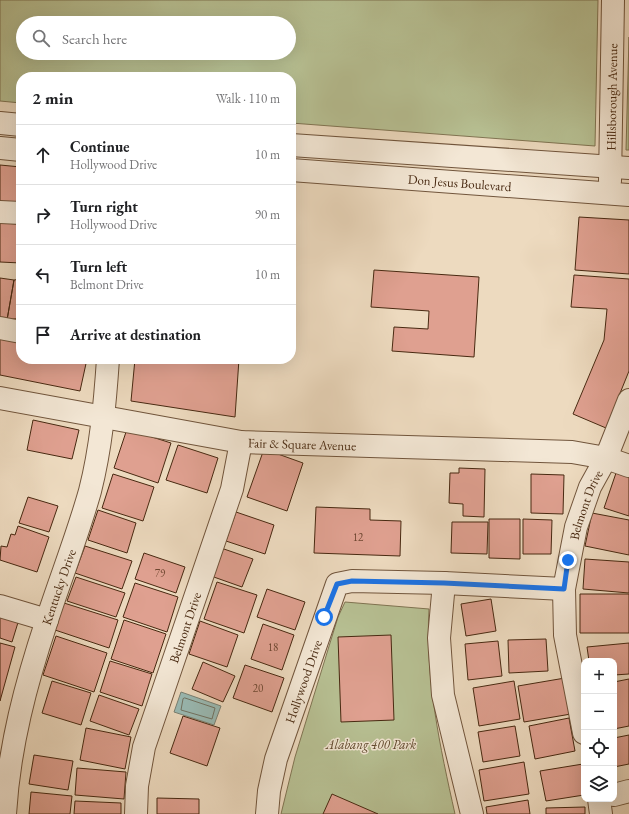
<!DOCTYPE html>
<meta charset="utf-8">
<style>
body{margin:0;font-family:"EB Garamond",serif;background:#f6f6f6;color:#202124}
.controls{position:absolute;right:12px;bottom:12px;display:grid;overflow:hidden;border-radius:8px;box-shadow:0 4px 16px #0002}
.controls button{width:36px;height:36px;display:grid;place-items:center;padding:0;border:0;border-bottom:1px solid #e0e0e0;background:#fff;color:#202124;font:20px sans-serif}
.stop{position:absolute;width:12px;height:12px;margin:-9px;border:3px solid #1a73e8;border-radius:50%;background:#fff}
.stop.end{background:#1a73e8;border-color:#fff;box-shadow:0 1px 4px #0008}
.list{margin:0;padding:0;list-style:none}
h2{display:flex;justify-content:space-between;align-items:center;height:52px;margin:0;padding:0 16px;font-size:17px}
h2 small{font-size:13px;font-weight:400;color:#757577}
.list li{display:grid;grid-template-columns:26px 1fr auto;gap:12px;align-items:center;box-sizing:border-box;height:60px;padding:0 16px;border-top:1px solid #e0e0e0}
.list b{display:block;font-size:15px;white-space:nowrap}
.list p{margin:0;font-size:13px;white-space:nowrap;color:#757577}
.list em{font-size:13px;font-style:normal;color:#757577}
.icon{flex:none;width:22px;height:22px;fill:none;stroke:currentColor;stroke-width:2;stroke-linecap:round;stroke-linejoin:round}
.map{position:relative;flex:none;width:629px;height:814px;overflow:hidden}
.search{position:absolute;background:#fff;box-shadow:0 4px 16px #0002;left:16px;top:16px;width:280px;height:44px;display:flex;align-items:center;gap:10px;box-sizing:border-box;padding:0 14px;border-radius:22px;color:#757577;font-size:15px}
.panel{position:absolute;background:#fff;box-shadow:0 4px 16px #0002;left:16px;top:72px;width:280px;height:292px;border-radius:16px}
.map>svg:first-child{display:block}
.green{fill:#b7c093;stroke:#807452;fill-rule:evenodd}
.water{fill:#99bab4;stroke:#798073}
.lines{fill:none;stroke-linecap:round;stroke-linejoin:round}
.shore{stroke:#707262;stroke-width:1}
.building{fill:#dfa090;stroke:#482911}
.minor-casing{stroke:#71553c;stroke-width:24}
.minor{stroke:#f3e7d5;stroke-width:22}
.route{stroke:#1a73e8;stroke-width:5}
.labels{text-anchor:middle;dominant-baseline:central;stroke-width:3;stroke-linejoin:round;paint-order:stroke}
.number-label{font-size:11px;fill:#6e4731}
.street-label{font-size:13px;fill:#482911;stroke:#f3e7d5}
.park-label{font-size:13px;font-style:italic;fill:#5e472b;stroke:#f3e7d5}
</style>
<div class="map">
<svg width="629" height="814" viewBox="0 0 629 814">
<rect width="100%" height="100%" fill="#eddabf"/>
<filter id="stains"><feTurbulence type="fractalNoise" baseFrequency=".005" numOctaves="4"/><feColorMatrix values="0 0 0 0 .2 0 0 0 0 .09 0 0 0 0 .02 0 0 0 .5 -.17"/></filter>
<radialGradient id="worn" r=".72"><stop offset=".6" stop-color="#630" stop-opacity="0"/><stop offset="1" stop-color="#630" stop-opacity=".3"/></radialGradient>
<path class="green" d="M0 0H598L595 146 291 123V77H21V103L0 101ZM23 23H289V53H23Z
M629 37V150H626Z
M345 602 429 609C425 678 440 747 455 814H281L295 757 338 617Z"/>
<path class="water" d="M181 692 221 706 214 725 174 712Z"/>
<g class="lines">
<path class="shore" d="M185 698 215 708 212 719 181 710 183 699Z"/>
</g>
<path class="building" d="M0 165 21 167V203L0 202Z
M579 217 629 220V274L575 270Z
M0 223 21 224V263L0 262Z
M374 270 479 277 474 357 392 351 394 327 428 329 429 311 371 307Z
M574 275 629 279V371L606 428 573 414 604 340 607 309 571 307Z
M0 278 14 280 7 320 0 319Z
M21 279V318L7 320 14 280Z
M0 339 21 343V359H87L80 391 0 375Z
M135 359H239L235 417 131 401Z
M33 420 79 430 72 459 27 450Z
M127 429 171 443 158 483 114 468Z
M178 445 218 458 207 493 166 480Z
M264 449 303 463 287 511 247 497Z
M459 468 485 469 484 517 463 516V504L449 503 450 473H459Z
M616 473 629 477V516L604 508Z
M113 474 154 487 143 521 102 508Z
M531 474 564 475 563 514 531 513Z
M28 497 58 506 49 532 19 523Z
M316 507 370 509V520L401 521 400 556 314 553Z
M98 510 136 523 127 553 88 540Z
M236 512 274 525 265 554 226 541Z
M592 513 629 520V555L585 546Z
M489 519H520V559L489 558Z
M523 519 552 520 551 554H523Z
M452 522H488L487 554 451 553Z
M18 526 49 537 37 572 0 560 1 546 7 547 11 534 15 535Z
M85 546 132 561 122 589 75 573Z
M221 548 253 559 242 587 211 576Z
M144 553 185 567 176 593 135 579Z
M585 559 629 562V593L583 589Z
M76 577 125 593 116 617 67 601Z
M217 582 257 595 244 633 204 619Z
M135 583 178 597 167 632 123 617Z
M267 589 305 602 295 630 257 617Z
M580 594H629V633H580Z
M491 599 496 631 466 636 461 604Z
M64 603 118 620 109 648 55 630Z
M0 610 20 616 12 642 0 638Z
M124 620 166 634 153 673 111 659Z
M200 621 238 635 227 667 189 654Z
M263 624 294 635 282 670 251 659Z
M391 635 394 720 341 722 338 637Z
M56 636 107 653 94 692 43 675Z
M546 639 548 671 509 673 508 640Z
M498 641 502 676 468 680 465 644Z
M0 643 15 647 0 701Z
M629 643V674L614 675V661H589L587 647Z
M110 661 152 674 142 706 100 692Z
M203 662 235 676 223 702 192 689Z
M245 665 284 678 272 712 233 698Z
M565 678 571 714 524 722 518 686Z
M629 679V726L614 729V682Z
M52 681 91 693 81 725 42 713Z
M514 681 520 719 479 726 473 688Z
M99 695 139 709 129 735 90 721Z
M183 716 220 728 207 766 170 753Z
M569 718 575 751 535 759 529 726Z
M515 726 520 756 483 762 478 732Z
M86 728 131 737 125 769 80 760Z
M629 735V764L614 767V738Z
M34 755 73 761 68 790 29 784Z
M524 762 529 794 484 801 479 770Z
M583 764 584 795 546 801 540 771Z
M77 768 126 772 124 799 75 795Z
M31 792 72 796 70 814H29Z
M332 794 378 814H323Z
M157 798 199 799V814H157Z
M528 800 530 814H487L486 807Z
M75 801 121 803V814H74Z
M585 807V814H546V808Z"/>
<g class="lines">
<defs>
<g id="minor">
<path d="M0 123 21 125"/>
<path d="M291 145 629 168"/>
<path d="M0 148 21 150"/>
<path id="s1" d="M291 170 629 195"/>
<path id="s2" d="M610 181 613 0"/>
<path d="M0 212 21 213"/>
<path d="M0 328 21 332"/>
<path id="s3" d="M0 398 241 442 572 452 606 458 629 466"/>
<path d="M444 583 439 638 443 695 472 814"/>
<path d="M0 606 47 620"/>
<path id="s4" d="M584 733 565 635 564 589 576 527 590 487 606 458 629 400"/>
<path d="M614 795 629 791"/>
<path d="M599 799 601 814"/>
<path id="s5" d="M5 814C9 747 26 683 47 620 61 577 78 534 90 491 101 448 105 403 108 359"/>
<path id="s6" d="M136 814 137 786 144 747 232 489 241 442"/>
<path id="s7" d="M267 814 269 791 276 759 337 584 352 581 444 583 564 589"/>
</g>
</defs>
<use href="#minor" class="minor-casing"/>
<use href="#minor" class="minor"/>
</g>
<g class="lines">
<path class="route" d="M324 617 337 584 352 581 444 583 564 589 568 560"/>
</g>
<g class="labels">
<g class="number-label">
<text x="358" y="537">12</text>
<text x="160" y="573">79</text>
<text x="273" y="647">18</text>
<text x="258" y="688">20</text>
</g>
<g class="street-label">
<text stroke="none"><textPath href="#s2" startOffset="84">Hillsborough Avenue</textPath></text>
<text stroke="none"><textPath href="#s1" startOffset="169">Don Jesus Boulevard</textPath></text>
<text stroke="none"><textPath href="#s3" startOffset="306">Fair &amp; Square Avenue</textPath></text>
<text stroke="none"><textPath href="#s4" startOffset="233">Belmont Drive</textPath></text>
<text stroke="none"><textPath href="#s5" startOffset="234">Kentucky Drive</textPath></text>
<text stroke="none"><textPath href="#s6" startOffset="194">Belmont Drive</textPath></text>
<text stroke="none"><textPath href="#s7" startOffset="138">Hollywood Drive</textPath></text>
</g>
<g class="park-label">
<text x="371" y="744">Alabang 400 Park</text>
</g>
</g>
<rect width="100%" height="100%" filter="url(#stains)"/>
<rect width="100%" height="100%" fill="url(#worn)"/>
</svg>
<div class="controls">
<button>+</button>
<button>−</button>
<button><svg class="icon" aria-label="locate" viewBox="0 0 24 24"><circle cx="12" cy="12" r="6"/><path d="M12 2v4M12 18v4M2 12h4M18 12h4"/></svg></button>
<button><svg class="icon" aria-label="layers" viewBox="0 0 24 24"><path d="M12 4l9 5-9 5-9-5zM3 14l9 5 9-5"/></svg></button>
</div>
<div class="stop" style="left:324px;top:617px"></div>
<div class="stop end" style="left:568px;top:560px"></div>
<div class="search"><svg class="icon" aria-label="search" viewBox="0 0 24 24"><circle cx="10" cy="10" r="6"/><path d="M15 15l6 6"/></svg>Search here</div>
<section class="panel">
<h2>2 min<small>Walk · 110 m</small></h2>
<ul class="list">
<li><svg class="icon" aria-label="ahead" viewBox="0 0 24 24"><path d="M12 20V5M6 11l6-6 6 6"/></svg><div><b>Continue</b><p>Hollywood Drive</p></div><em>10 m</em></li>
<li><svg class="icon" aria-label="right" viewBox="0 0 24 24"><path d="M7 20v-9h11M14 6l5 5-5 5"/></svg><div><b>Turn right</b><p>Hollywood Drive</p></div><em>90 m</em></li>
<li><svg class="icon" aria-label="left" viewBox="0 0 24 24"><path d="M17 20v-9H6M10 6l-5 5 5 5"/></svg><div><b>Turn left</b><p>Belmont Drive</p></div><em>10 m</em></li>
<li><svg class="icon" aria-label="arrive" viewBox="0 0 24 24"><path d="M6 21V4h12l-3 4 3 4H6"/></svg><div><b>Arrive at destination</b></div></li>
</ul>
</section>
</div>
